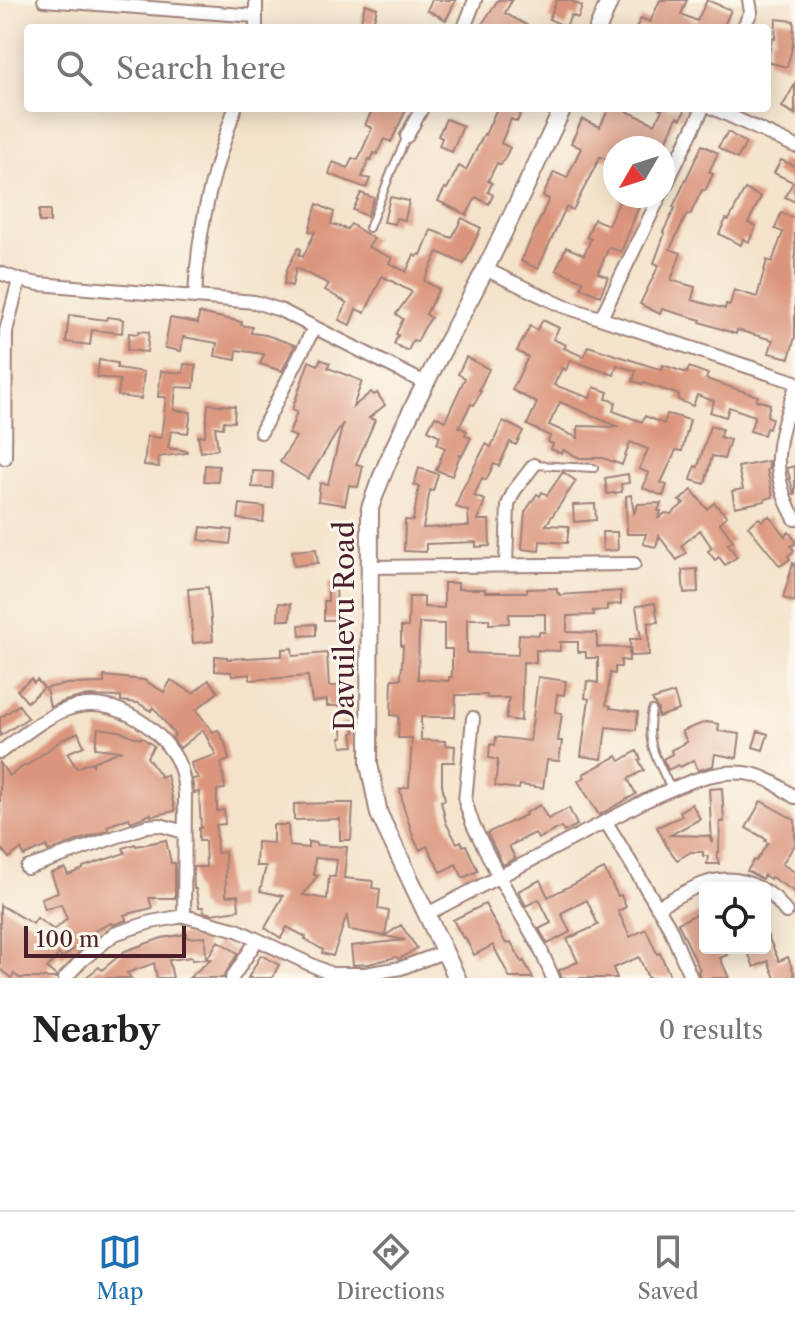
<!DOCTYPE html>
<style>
body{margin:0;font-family:"Libre Caslon Text",serif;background:#f2f2f2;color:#222}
.controls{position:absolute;right:24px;bottom:24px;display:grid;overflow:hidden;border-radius:8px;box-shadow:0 4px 20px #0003}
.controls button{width:72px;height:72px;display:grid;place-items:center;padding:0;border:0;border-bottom:2px solid #e0e0e0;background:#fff;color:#222;font:40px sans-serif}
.compass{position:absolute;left:603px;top:136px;width:72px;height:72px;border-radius:50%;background:#fff;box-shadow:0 4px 20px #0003;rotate:231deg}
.scale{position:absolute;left:24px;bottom:20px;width:162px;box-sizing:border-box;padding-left:8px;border:4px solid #4a1f2b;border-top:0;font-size:22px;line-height:28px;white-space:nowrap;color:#4a1f2b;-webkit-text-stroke:6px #fbf7ec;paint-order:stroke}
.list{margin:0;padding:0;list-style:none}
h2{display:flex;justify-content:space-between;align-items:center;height:104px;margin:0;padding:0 32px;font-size:34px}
h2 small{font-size:26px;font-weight:400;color:#767676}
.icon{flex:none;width:44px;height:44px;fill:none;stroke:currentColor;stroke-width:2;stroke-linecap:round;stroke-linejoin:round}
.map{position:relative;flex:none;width:795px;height:978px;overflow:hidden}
.search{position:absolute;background:#fff;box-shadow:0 4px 20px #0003;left:24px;right:24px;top:24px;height:88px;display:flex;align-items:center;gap:20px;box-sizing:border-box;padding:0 28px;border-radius:8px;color:#767676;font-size:30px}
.sheet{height:232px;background:#fff}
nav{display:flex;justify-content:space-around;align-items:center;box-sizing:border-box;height:112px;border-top:2px solid #e0e0e0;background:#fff;font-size:22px;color:#767676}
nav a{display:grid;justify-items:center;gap:4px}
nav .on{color:#1f6fb2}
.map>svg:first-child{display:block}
.building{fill:#dc957d;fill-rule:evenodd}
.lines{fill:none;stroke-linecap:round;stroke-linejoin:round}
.service-casing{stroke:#9f817a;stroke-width:10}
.minor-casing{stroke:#9f817a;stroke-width:16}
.tertiary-casing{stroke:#9f817a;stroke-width:20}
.service{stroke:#fff;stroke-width:6}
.minor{stroke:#fff;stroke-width:12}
.tertiary{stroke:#fff;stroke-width:16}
.labels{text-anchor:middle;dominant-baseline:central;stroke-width:6;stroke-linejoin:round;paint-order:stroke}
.street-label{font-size:28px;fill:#4a1f2b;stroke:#fbf7ec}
</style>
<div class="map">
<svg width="795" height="978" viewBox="0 0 795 978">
<rect width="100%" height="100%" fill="#fbf7ec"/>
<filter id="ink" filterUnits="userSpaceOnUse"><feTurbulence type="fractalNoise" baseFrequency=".0125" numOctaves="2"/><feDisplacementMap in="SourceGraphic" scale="16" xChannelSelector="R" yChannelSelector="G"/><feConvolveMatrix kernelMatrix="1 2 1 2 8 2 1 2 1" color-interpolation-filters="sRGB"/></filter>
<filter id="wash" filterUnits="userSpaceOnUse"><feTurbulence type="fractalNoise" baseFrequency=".006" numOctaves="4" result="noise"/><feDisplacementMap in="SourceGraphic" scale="32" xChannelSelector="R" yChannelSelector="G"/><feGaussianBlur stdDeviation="1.8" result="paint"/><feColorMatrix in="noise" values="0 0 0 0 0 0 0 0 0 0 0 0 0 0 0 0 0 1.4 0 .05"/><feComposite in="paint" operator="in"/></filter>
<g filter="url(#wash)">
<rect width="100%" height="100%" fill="#f4e3ca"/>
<g id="blocks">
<path class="building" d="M432 0H456L446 20 427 10Z
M498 0H512L505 13 532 28H490L482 24Z
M557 0H569L582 6 578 18 571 15 566 27 549 19Z
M660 0H687L681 14 697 21 707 0 731 10 723 28H636L641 18 650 22Z
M365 4 377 8 373 24 361 21Z
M776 19 794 21 793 44 787 67 767 62 772 38 775 39Z
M795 84V114L782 107Z
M373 108H407L391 142 384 139 377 154 374 153 371 160 369 159 362 177 370 179 366 188 329 174 333 162 348 168 352 158 358 160 372 128 365 125Z
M497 108H523L517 122 511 119 501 143 510 148 501 165 497 163 488 181 492 183 488 192 493 195 489 204 476 197 467 215 438 201 445 188 447 189 459 166 466 170 484 134 485 135Z
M609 108H620L655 124 662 110 658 108H686L681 119 677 117 663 148H613L608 160 600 157 573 210 566 207 538 269 521 261 549 199 543 196 554 172 567 178 581 148 571 143 582 119 600 127Z
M446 119 463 126 452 152 439 146 442 138 438 136Z
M728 132 746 143 737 159 718 147Z
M702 145 718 153 709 172 713 174 705 191 702 190 690 215 687 214 670 249 681 253 671 280 695 287 692 300 725 309 726 304 730 305 734 290 757 297 767 260 772 262 783 232 775 229 781 213 795 218V337L789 358 769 353 773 340 737 330 736 334 700 322 701 320 662 309 660 314 640 304 659 265 654 263 665 233 663 232 675 208 673 207Z
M781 160 795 166V202L785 197 793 182 774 173Z
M745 189 761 197 748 223 756 226 749 242 743 239 741 245 719 234 726 219 729 220Z
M361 193 374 198 367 216 353 210Z
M622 196H643L621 252 609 247 598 273 608 277 600 296 581 288 583 281 556 270 566 247 584 255 591 239 587 237 594 219 608 225Z
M390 197 409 201 405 220 396 218 395 224 384 222Z
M317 204 334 212 331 224 347 229 351 224 374 239 368 247 392 258 389 263 406 272 414 255 417 257 419 254 421 255 431 230 452 238 462 218 481 228 464 264 438 252 424 281 439 289 426 314 431 318 423 330 417 342 413 340 408 351 394 344 398 335 396 334 403 319 396 314 412 292 382 276 365 313 356 309 350 325 339 320 347 303 325 290 329 284 296 268 292 286 284 284 287 269 298 248 301 249 299 255 303 257 315 232 309 231Z
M39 210H50V222H39Z
M199 313 242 322 241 325 252 327 251 333 266 335 295 345 282 371 260 364 264 354 237 350 236 360 215 356 217 343 183 337 181 351 165 348 170 318 198 323Z
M69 315 106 320 107 317 123 319 122 333 92 330 90 345 66 342Z
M543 320 559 328 553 339 566 345 564 348 584 357 588 346 662 370 663 365 687 373 689 367 708 374 706 379 758 396 756 400 770 404 767 416 772 418 769 429 766 428 764 435 750 431 755 416 729 407 726 417 710 412 714 401 697 395 693 406 678 400 679 395 644 383 643 384 633 381 636 371 617 365 614 375 570 360 566 370 562 368 554 385 590 398 594 387 608 392 606 399 616 402 613 411 642 422 645 416 664 424 667 414 690 420 682 451 676 450 661 483 667 485 663 496 643 488 649 473 639 469 648 449 630 442 622 465 603 458H580L563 450 562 454 551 449 553 444 548 442 550 436 527 425 537 403 512 390 528 357 517 351 530 326 537 330ZM560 402 619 427 578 426V438L549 425Z
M139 331 149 332 147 352 127 350 129 333 138 334Z
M466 357 489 369 479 390 481 391 474 405 471 404 459 427 467 431 465 435 471 438 462 456 460 455 452 476 436 470 445 448 437 444 440 436 428 430 435 416 445 421 465 378 458 374Z
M320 359 330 363 328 368 362 381 353 407 371 392 374 395 377 393 385 405 369 418 375 420 356 464 363 466 358 487 349 485 345 505 318 501 320 483 328 484 343 423 308 479 280 462 296 437 289 434 297 412 292 410 309 361 318 365Z
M99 360 117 363V368L144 372 141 399 118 396 120 380 97 377Z
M184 364 196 365 194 388 176 387 174 410 191 412 188 433 171 431 168 448 187 451V453L158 457 159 467 144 465 147 436 161 438 166 397H158L161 371 183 373Z
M208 404 235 406 234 422 224 421 223 428 215 427 218 449 201 452 198 436H205Z
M503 421 523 431 516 445 510 442 499 466 494 464 486 480 482 478 474 496 485 500 478 520H489L490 546 476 547V542L426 544V552L404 551 405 520 413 521 419 487 414 485 419 468 438 474 433 491 430 490 423 528 469 526 468 511 456 507 461 492 486 444 491 447Z
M710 426 722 429 720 437 730 440 724 459 712 456 705 484 691 480 695 466 698 467Z
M769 461V469L767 470 773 497 765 499V501L735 507 732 491 743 489 738 467Z
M205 465 219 466 218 482 204 481Z
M795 466V494H794L787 468Z
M253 471 273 472 272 488 252 487Z
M563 472 576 481 546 525 569 526 567 543 540 541 539 551 522 549 525 512 537 494 540 496 542 492 547 495Z
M628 474 629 483 621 484 622 492 607 494 605 478Z
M692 490 707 509 714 503 727 516 720 523 733 541 728 544 737 557 725 565 719 557 715 560 708 551 712 548 700 530 681 546 686 553 677 560 659 536 656 547 643 544 646 534H627L626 496 631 495 634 513 638 504 661 503 658 511H661L658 519 665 513 671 514 684 503 679 501Z
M240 504 265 507 263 522 238 519Z
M595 504 596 520 574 522 573 505Z
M769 516 785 536 789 532 795 540V544L791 546 794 551 788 556 790 559 780 566 748 526 759 518 762 521Z
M201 527 232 530 230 544 199 540Z
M602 532H617L618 550 603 551Z
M316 549 318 563 294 566 292 551Z
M793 563 795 564V602L783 598Z
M697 569 698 592 684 593 682 570Z
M328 581H336L337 620H324V601H328Z
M444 583H458V589H485V592H527V589L557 588V593H559V595L621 591V604L607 605V610L593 611 594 615 567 616V632L597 633V647L629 648V661L621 660V667H615V674L610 673 606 705 611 706 610 708 638 712 636 730 606 727 602 759 581 756 589 699 585 698 587 681 598 683V658H586V652H578V642H560V651L536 650V663L523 662 521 721 506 719 509 698H487V695H456L455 717H421V740L445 741V745L455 746 454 762H442V784L445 800 441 801 446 823 457 843 461 841 463 846 466 845 478 871 463 878 456 864 441 872 427 846 420 850 414 839 403 805 400 789 409 787 412 738H398L399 716 391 715 392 679H401L403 646H401V627H408L409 597H424V607L444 608ZM509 614H545V632H539V635L519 634 518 655 467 653V619H489V624L509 623ZM419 623 444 624V649H452V677H449V681L418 679Z
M208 587 213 641 193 643 188 589Z
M279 603 291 604 290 620H278Z
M655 603 658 622 648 623V626L649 655 631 656 630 639H641L636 606Z
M316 624V635L300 636 299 625Z
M292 648 293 656 327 653 329 686H340V706H327V700L312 702 308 676 250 680V674L232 676 231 672 215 671V656L227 657V659L282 656V649Z
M104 676 144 680 164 692 171 680 193 693 209 680 218 692 196 710 213 732 218 730 225 743 229 760 221 763 225 789 217 790V811L224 810 225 824 216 825 217 853 225 852 226 896 238 895 239 910 212 914 204 912 203 907H199L196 889H194L193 867H206L205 841H199V828H201L199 792 194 793 192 779 199 778 193 771 191 763 216 755 203 730 180 748 172 738 175 735 153 707 151 711 138 703 121 701V697L84 696 65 701 50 707 46 688 67 684 104 683Z
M538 677 566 681 564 695 557 694 555 712 562 713 558 741H562L559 761 547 760 543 788 520 785 519 789 495 786 498 760 489 758 490 744 495 745 496 737 530 741Z
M31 679 34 683 37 680 44 688 27 702 17 690Z
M674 693 679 710 658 717V709L652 700Z
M19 705 28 718 0 736V718Z
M354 721 355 732 352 733 354 746 342 747 340 738 343 737 341 723Z
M706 722 719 724 718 731 740 734 737 758 715 754 713 766 698 770 694 760 680 767 678 765 668 770 663 759 672 754 671 750 687 742 682 731Z
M98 728 119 731 140 739 141 737 154 746 147 757 161 777 167 775 175 811 151 816V814L131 822 129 818 107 826 109 830 48 851 47 846 24 856 21 849 9 858 0 847V763L9 776 25 765 26 766 63 739 78 732 84 746 67 753 77 768 91 762 93 765V762L120 751 95 748Z
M758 731 768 734 763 750 753 747Z
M637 751 641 759 639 760 644 770 628 779 636 794 599 815 578 781 585 777 583 774 617 756 620 761Z
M722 788 724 822H720L719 852H717L719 864H707L708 856H703V852H691L677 860 666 845 657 827 682 816 680 811 692 804 700 819 670 835 709 836 712 843 709 789Z
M761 801 795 820V845L782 864 795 872V892L771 877 770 879 764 875 762 879 747 871 754 860 756 861 768 843 765 841 766 839 746 828Z
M335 803H353L351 840H340V819L294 820V804Z
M540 805 548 819 569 808 577 825 564 832 561 827 538 839 535 833 509 846 515 858 503 865 487 833 526 815 525 813Z
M273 825H288L289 846 308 848V842L316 843V845L347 847 344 878 373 881 372 888 380 889 378 909 389 911 385 936 349 930 347 915 333 956 322 953 323 950 305 939 306 937 287 927 281 938 265 928 283 896 260 891 266 866H256L257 842 273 843ZM315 858 337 860 335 877 329 876 327 899 303 895 318 875H314Z
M166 840 171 863H175V898H149L152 908 124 915 127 920 112 925 111 923 84 936 88 941 77 950 76 947 62 958 59 954 47 968 56 976V978H19L14 974 11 978 0 969V905L33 924 37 918 54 930 67 919 61 904 45 909 41 898 58 892 51 873 65 868 68 875 83 869V867L125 853 123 848 135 844 136 846Z
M604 869 618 896 621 895 626 907 618 911 630 937 646 929 657 954 660 953 671 978H648L639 957 613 968 617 978H562L559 970 578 962 567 939 598 925 587 900 561 913 570 932 548 944 539 929 551 923 539 899 526 906 518 891 540 880 548 897Z
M485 904 506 944 511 942 522 962 524 961 533 978H510L493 945 474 955 465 937 463 938 453 920Z
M705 910V948H724L727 955 720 958 729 978H700L698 971 700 970 678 923Z
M401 925 417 948 399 959 396 957 369 964 353 965 351 946 405 940 385 936Z
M765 930 779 961 788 957 795 976 790 978H775L768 961 754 967 746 948H765Z
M187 934 188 938 205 937 206 959 192 960V957L169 960 173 978H157L154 963 127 973 131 978H85L99 967 102 970 125 951 162 938Z
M218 941 238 953 223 978H189L211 959H207Z
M261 955 279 965 272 978H248Z"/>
</g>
</g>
<g filter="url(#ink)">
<use href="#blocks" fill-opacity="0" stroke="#9f817a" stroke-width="2"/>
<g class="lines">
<defs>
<path id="service" d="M369 228 392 170 407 136
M534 465 594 468
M652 710C645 744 657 759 671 789"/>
<path id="minor" d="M44 0 256 16
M256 28V0
M464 28 475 0
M743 28 751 12 749 0
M713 108 795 146
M407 136 422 108
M663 191 703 108
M485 269 563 306 795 382
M0 273 19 280 39 284 255 302 280 310 425 383
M195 297C198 225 212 175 235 108
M601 318 660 196
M795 389C778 439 767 469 795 519
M261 432 314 328
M5 458 6 331 19 280
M506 565 508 505 514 491 534 465
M371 567 634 564
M473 718 465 801 473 825 499 877 539 946 553 978
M0 752C21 737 44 717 68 709 109 694 158 724 177 760 183 772 184 783 185 796L184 916
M606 822 669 926 691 978
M27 868 147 826 160 825 184 832
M765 891 775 898 786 912
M657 907C692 889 720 867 759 888
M427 914 647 800C682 784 730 760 768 780 778 784 786 792 795 797
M65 978 82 960 114 934 151 922 184 916 237 930 331 974H365L401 968 444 952
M232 978 257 940"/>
<path id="tertiary" d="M598 28 610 0
M457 978 379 814 369 764 370 508C396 432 438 361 475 289 506 230 534 168 563 108"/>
</defs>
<use href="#service" class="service-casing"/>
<use href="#minor" class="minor-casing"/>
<use href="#tertiary" class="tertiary-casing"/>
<use href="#service" class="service"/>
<use href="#minor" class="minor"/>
<use href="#tertiary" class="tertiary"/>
</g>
</g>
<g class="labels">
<g class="street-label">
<text transform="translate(344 626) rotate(-90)">Davuilevu Road</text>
</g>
</g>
</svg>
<div class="controls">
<button><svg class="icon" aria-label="locate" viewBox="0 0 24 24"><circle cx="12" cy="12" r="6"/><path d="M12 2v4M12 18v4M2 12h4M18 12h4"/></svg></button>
</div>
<svg class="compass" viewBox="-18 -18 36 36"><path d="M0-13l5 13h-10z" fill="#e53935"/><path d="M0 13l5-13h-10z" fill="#767676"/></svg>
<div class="scale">100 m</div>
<div class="search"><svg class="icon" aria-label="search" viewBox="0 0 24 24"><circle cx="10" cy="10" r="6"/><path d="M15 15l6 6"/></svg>Search here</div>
</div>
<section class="sheet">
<h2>Nearby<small>0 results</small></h2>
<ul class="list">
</ul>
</section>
<nav>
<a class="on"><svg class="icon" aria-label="map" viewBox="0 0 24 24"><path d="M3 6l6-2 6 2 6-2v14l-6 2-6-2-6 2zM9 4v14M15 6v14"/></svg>Map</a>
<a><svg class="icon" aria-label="directions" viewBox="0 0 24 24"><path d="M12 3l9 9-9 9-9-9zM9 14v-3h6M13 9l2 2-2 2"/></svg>Directions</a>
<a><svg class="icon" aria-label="saved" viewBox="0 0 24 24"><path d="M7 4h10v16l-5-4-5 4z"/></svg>Saved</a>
</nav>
